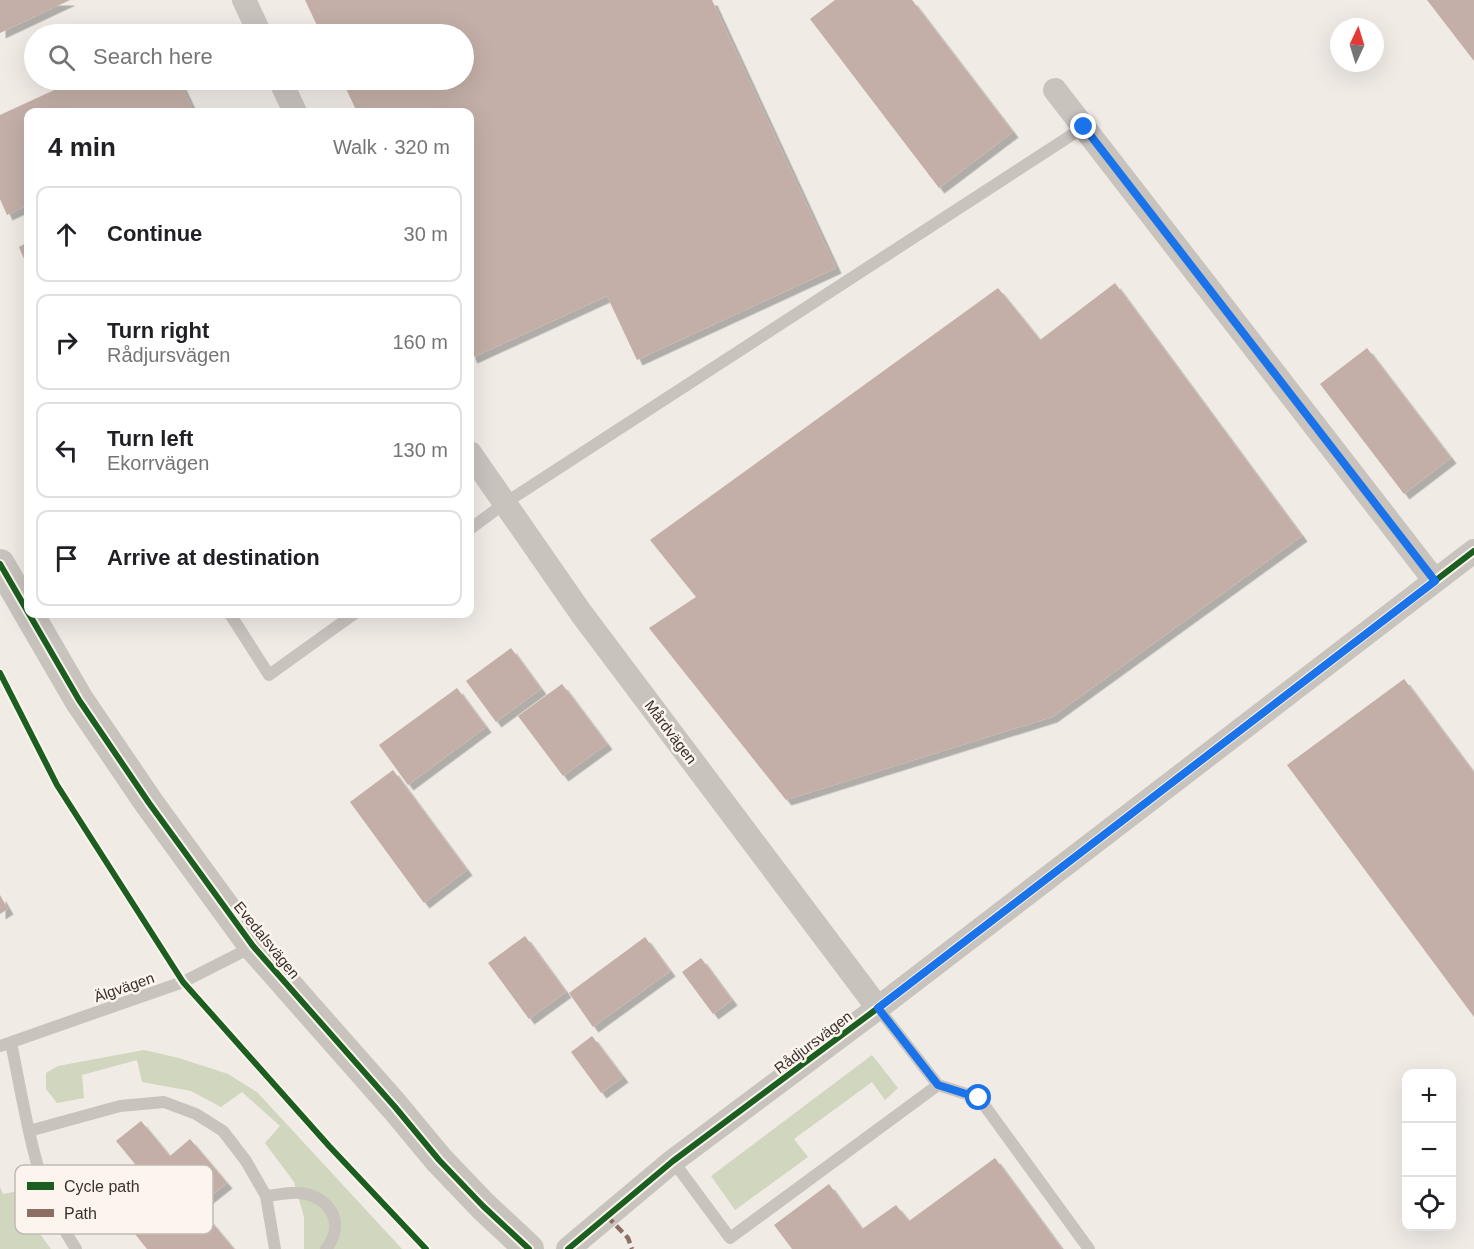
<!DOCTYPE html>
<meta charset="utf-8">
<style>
body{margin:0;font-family:Helvetica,sans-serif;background:#f6f6f6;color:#202124}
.controls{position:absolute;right:18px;bottom:18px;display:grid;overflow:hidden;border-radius:12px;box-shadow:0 6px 24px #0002}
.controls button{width:54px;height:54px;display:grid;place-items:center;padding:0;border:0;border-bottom:2px solid #e0e0e0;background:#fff;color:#202124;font:30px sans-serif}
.compass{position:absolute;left:1330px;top:18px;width:54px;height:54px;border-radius:50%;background:#fff;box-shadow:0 6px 24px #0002;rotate:4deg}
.stop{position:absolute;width:18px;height:18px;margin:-14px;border:4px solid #1a73e8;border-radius:50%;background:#fff}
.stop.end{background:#1a73e8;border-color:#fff;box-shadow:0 2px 6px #0008}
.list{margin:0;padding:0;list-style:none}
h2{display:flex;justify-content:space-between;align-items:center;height:78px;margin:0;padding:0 24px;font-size:26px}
h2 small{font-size:20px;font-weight:400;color:#757577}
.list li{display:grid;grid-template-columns:39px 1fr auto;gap:18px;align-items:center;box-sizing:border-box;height:96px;margin:0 12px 12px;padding:0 12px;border:2px solid #e0e0e0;border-radius:12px}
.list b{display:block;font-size:22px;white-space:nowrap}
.list p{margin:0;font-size:20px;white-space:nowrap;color:#757577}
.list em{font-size:20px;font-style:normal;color:#757577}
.icon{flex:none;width:33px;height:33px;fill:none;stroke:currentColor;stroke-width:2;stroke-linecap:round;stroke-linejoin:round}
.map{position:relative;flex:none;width:1474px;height:1249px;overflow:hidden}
.search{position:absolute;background:#fff;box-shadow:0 6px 24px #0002;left:24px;top:24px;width:450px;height:66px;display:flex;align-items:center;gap:15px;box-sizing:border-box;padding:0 21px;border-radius:33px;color:#757577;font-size:22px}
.panel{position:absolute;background:#fff;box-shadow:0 6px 24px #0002;left:24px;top:108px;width:450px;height:510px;border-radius:12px}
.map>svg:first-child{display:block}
.green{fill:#d1d6bf}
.building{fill:#c3afa7;filter:url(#shadow)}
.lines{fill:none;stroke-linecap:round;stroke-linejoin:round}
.service{stroke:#c9c3be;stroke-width:12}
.minor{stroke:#c9c3be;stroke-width:24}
.tertiary{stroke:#c9c3be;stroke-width:30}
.quiet{stroke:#8d6e63;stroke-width:4.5;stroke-dasharray:9 4.5;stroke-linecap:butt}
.cycleway-casing{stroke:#fbf5ee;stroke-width:10}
.cycleway{stroke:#1b5e20;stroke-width:6}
.route{stroke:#1a73e8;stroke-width:8}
.labels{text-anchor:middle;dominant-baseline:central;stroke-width:5;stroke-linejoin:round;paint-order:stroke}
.street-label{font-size:15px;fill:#3b302b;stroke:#fbf5ee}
.key{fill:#fbf5ee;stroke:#c1bab4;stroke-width:1.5}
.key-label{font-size:16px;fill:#3b302b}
</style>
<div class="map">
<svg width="1474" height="1249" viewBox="0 0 1474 1249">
<defs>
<filter id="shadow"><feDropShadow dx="5.5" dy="5.5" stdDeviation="0" flood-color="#0004"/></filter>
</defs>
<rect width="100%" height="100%" fill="#f0ebe5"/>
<path class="green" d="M144 1050 179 1058 228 1074 257 1092 402 1249H304V1217L294 1182 265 1143 280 1126 242 1092 221 1107 191 1091 142 1082 137 1060 82 1075 84 1098 57 1103 46 1089V1073L58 1066Z
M872 1055 898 1088 885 1100 872 1082 794 1139 808 1157 735 1210 711 1176Z
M0 1187 3 1194 23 1190 40 1234 51 1249H0Z"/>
<path class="building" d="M0 0H70L0 33Z
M305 0H712L836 268 637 360 607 296 472 358 470 354V112H357L342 80H464V34H321Z
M835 0H912L1013 132 939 188 810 19Z
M1427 0H1474V61Z
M76 80H179L194 112H28V205L7 215 0 199V115Z
M28 242V268L19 247Z
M1115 283 1302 536 1052 717 786 800 649 628 696 597 650 540 998 288 1040 340Z
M1367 348 1451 458 1404 494 1320 384Z
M511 648 541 689 496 722 466 681Z
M1404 679 1474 773V1017L1287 765Z
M562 684 607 744 563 776 518 716Z
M457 688 486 727 408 785 379 745Z
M393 770 467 870 424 903 350 802Z
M0 895 8 909 0 914Z
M525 936 566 992 529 1019 488 963Z
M645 937 670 971 593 1027 569 993Z
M701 958 732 1000 713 1014 682 972Z
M592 1036 623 1077 601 1093 571 1052Z
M141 1121 170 1156 190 1139 227 1183 198 1206 234 1249H147L111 1204 145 1176 116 1141Z
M995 1158 1062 1249H792L774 1225 829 1184 862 1229 896 1205 909 1221Z"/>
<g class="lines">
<path class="service" d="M470 529 505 503 1084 127
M230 614 269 675 354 614
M878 1008 938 1085 979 1098 1089 1249
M11 1043C21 1091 29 1141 44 1187 52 1209 64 1230 76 1249
M0 1046 183 982 252 947
M29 1131 120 1106 164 1102 196 1114 223 1131 246 1161 266 1196 275 1249
M673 1161 730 1238 938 1085
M266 1196C277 1195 290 1192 300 1193 331 1197 346 1224 326 1249"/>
<path class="minor" d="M244 0 260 34
M280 80 295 112
M1055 90 1435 581
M470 453 581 613 878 1008
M568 1249 673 1161 878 1008 1474 551"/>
<path class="tertiary" d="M0 564 79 700 149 803 253 946 395 1107 439 1160 483 1206 529 1249"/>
<path class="quiet" d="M607 1216 628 1238 632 1249"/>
<defs>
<path id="cycleway" d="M0 564 79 700 149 803 253 946 395 1107 439 1160 483 1206 529 1249
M0 673 57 785 183 982 329 1146 426 1249
M568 1249 673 1161 878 1008 1474 551"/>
</defs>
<use href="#cycleway" class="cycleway-casing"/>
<use href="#cycleway" class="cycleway"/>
</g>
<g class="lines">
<path class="route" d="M979 1098 938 1085 878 1008 1435 581 1084 127"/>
</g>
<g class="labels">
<g class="street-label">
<text transform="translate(671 732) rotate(53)">Mårdvägen</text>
<text transform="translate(267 940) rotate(51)">Evedalsvägen</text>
<text transform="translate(124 987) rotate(-19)">Älgvägen</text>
<text transform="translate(813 1042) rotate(-37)">Rådjursvägen</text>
</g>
</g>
<rect x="15" y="1165" width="198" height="69" rx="9" class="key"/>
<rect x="27" y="1182" width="27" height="8" fill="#1b5e20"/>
<rect x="27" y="1209" width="27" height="8" fill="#8d6e63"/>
<g class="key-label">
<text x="64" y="1192">Cycle path</text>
<text x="64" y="1219">Path</text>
</g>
</svg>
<div class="controls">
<button>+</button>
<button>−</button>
<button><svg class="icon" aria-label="locate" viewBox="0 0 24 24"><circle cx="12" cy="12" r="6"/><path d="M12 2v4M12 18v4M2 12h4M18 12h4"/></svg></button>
</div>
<svg class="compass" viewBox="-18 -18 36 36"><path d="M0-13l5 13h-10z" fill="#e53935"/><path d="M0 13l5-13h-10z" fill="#757577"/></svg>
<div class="stop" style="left:979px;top:1098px"></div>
<div class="stop end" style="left:1084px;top:127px"></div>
<div class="search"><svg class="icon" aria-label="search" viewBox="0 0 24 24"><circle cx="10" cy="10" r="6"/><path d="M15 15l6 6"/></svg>Search here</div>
<section class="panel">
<h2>4 min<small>Walk · 320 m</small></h2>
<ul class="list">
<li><svg class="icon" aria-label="ahead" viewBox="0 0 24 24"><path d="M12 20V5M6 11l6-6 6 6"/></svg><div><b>Continue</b></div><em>30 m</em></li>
<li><svg class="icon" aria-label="right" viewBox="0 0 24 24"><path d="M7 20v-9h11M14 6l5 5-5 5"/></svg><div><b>Turn right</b><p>Rådjursvägen</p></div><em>160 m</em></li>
<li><svg class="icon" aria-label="left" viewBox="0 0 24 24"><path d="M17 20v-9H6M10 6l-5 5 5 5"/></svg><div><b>Turn left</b><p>Ekorrvägen</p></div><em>130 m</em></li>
<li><svg class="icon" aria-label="arrive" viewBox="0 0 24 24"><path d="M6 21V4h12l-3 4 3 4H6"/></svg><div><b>Arrive at destination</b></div></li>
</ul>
</section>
</div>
